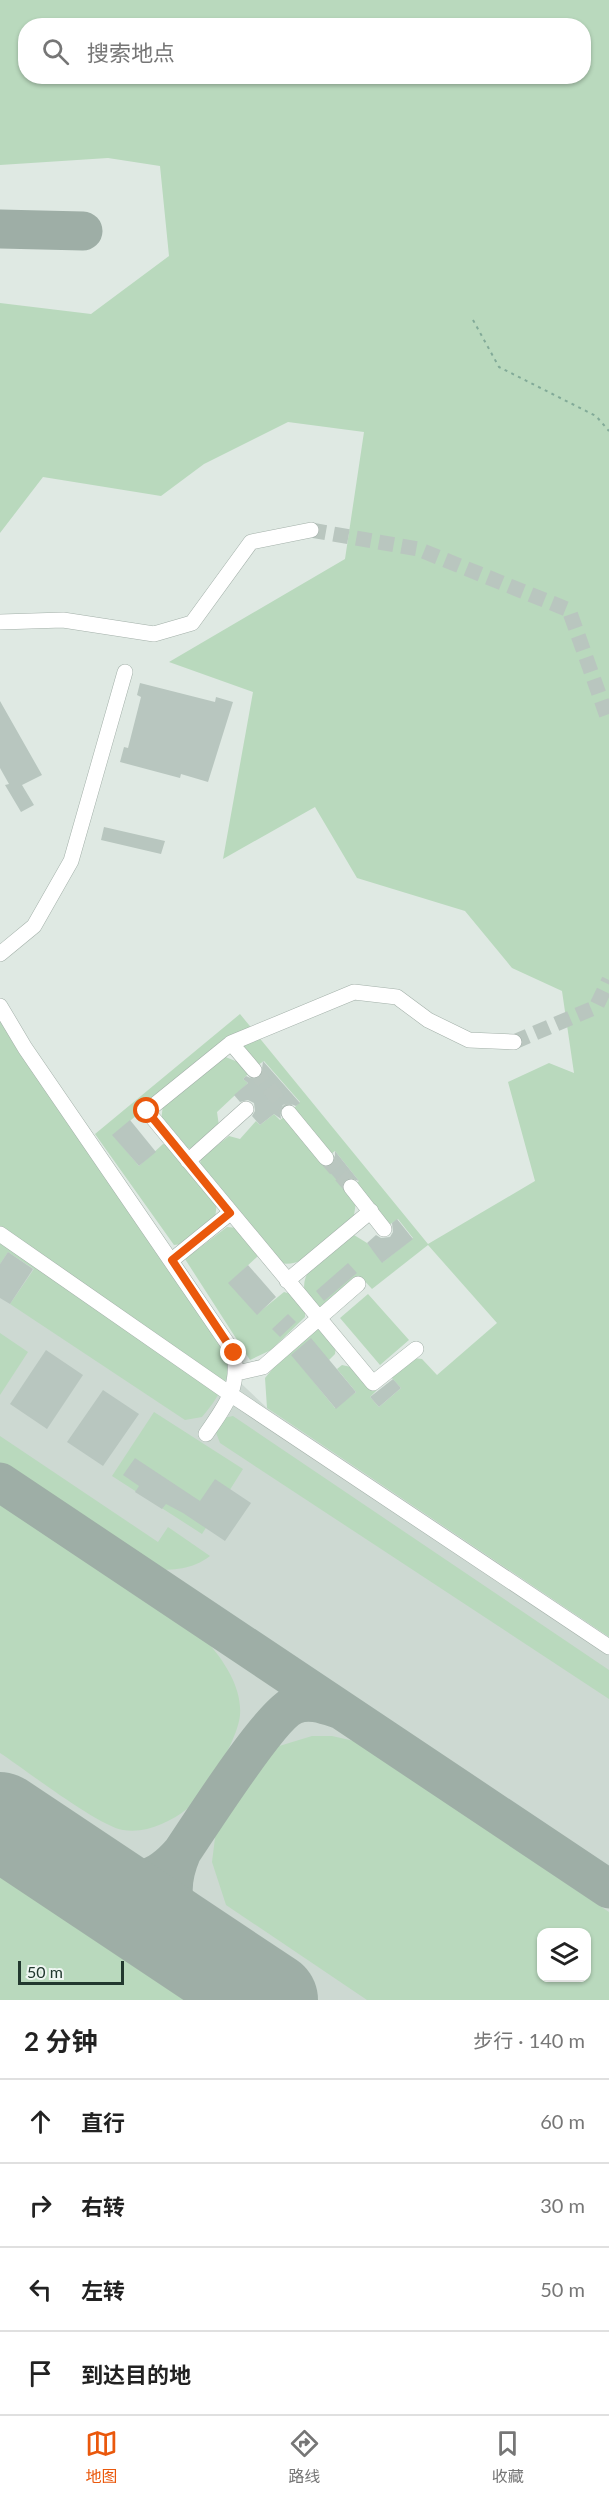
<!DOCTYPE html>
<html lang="zh">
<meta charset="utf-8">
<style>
body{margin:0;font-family:Lato,"Noto Sans SC",sans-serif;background:#f6f6f6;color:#222}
.controls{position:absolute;right:18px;bottom:18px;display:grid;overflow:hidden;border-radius:12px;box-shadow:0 2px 4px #0004}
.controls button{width:54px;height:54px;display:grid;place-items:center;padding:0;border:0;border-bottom:2px solid #e0e0e0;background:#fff;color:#222;font:30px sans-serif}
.scale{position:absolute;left:18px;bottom:15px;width:106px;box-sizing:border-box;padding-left:6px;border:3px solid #22382f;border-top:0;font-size:16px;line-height:21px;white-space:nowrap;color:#22382f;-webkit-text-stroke:4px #eff6f2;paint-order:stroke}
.stop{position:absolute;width:18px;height:18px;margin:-14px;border:4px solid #ea580c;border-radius:50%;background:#fff}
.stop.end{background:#ea580c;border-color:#fff;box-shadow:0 2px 6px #0008}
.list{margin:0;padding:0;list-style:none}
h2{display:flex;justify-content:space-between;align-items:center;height:78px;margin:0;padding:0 24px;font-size:26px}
h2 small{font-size:20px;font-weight:400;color:#767676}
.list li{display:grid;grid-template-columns:39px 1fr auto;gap:18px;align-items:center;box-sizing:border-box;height:84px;padding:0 24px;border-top:2px solid #e0e0e0}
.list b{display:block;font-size:22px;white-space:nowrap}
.list em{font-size:20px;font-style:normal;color:#767676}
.icon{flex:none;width:33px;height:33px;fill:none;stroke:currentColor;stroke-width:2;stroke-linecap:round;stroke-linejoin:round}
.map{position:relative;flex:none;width:609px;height:2000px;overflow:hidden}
.search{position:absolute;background:#fff;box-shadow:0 2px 4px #0004;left:18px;right:18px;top:18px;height:66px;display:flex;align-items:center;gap:15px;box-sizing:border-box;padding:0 21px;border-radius:24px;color:#767676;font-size:22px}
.sheet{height:414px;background:#fff}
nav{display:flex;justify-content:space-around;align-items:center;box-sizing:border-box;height:84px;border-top:2px solid #e0e0e0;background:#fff;font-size:16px;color:#767676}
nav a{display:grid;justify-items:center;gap:3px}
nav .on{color:#ea580c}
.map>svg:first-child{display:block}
.built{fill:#cdd9d2;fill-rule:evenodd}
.green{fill:#b9d9bd;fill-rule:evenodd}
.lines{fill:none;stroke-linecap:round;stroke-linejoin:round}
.taxiway{stroke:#9eaea6;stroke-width:39}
.runway{stroke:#9eaea6;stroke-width:96}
.building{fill:#b8c6bf}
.minor-tunnel{stroke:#b9c6bf;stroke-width:15;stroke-dasharray:15 8;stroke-linecap:butt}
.minor-casing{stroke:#a3b0a9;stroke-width:16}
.path{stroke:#82aa98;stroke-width:2;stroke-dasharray:3 4.5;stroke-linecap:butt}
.minor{stroke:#fff;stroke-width:15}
.route{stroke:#ea580c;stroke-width:8}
</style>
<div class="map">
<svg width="609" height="2000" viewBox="0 0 609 2000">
<rect width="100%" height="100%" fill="#dfe9e3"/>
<path class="built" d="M0 1214 230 1373 267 1408 609 1637V2000H0ZM542 1932H586V1978H542Z"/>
<path class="green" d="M0 0H609V1637L267 1408 265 1378 284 1355 316 1329 324 1331 336 1346 335 1354 329 1360 292 1355 335 1408 356 1392 337 1369 342 1365 351 1367 377 1390 370 1397 379 1407 401 1388 391 1377 414 1358 422 1359 437 1375 497 1323 428 1245 372 1289 361 1277 322 1311 305 1294C298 1265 333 1250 354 1235L367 1243 383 1262 413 1238 398 1219 389 1225 356 1183 359 1181 335 1151 331 1154 294 1108 300 1102 264 1061 258 1065 233 1035 113 1135 139 1166 163 1144 170 1146 217 1202 215 1219 182 1244 174 1245 95 1134 240 1014 428 1244 535 1181 508 1082 549 1063 574 1073 562 991 512 968 465 911 357 878 315 807 223 859 253 692 169 662 345 559 364 432 288 422 204 464 161 496 43 477 0 533V303L91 314 169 256 160 166 108 158 0 165ZM26 26H584V76H26Z
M0 1006 234 1353C229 1378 218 1399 202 1417L185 1420 10 1304 34 1269 8 1252 0 1264Z
M223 1056 238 1062 249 1073 243 1079 248 1083 217 1112 219 1126 191 1149 184 1147 161 1121 163 1105Z
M274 1114 280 1120 284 1117 356 1202 353 1222C333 1237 306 1269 280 1263L200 1164 201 1158 229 1136 240 1139 256 1121 260 1125Z
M227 1227 238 1228 258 1252V1256L229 1283 257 1314 284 1292 294 1295 305 1310V1317L271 1350 250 1360 185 1259Z
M368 1294 409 1340 380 1365 340 1318Z
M0 1333 28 1352 0 1395Z
M154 1412 243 1469 202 1534 112 1476Z
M233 1416 609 1670V1699L220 1443 215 1430 223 1418Z
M0 1436 158 1542 168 1527 210 1556C192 1570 173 1570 152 1570L0 1468Z
M0 1504 210 1645C226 1664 242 1689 240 1715 238 1739 206 1794 187 1809 170 1822 146 1834 123 1830 98 1826 26 1770 0 1753Z
M312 1736H332L354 1741 609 1912V2000H367L226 1905 212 1862 216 1830 221 1817 262 1759 276 1747ZM542 1932H586V1978H542Z
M0 1873 189 2000H0Z"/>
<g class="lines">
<path class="taxiway" d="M0 229 83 231
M0 1482 609 1889
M75 1871C123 1880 146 1894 182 1852
M214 1963C181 1925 160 1904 182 1852 201 1824 270 1715 294 1705 309 1699 323 1704 338 1709"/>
<path class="runway" d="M0 1820 270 2000"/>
</g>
<path class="building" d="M140 683 215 702 216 697 233 702 208 782 181 774 180 778 120 762 124 747 128 748 141 697 137 695Z
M0 701 42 775 22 785 34 805 21 812 5 785 9 784 0 768Z
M104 827 165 841 161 854 101 840Z
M263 1061 300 1103 296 1106 288 1103 283 1105 280 1110 281 1119 274 1114 260 1125 252 1116 255 1111 254 1103 248 1100 240 1102 234 1095 248 1083 243 1079 246 1076 255 1080 261 1077Z
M130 1120 156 1152 139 1166 112 1135Z
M335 1151 359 1181 349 1178 342 1186 326 1168 335 1162Z
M397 1219 413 1239 382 1263 367 1243 376 1235 381 1238 390 1237 393 1232 392 1223Z
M8 1252 33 1269 10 1304 0 1298V1264Z
M348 1263 357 1273 324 1301 316 1291Z
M248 1265 276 1297 257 1315 228 1283Z
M288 1314 296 1322 280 1337 272 1329Z
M311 1338 356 1392 336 1409 291 1355Z
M46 1350 83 1375 47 1429 10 1404Z
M393 1379 401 1388 379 1407 370 1397Z
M103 1390 139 1414 103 1466 67 1442Z
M135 1458 200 1501 215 1479 251 1503 225 1541 183 1513 166 1504 162 1509 135 1492 139 1486 123 1475Z"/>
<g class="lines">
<path class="minor-tunnel" d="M311 530 418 549 569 610 609 722
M514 1042 596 1007 609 980
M254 1070 289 1113
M326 1158 351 1187"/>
<defs>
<path id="minor" d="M0 622 63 620 154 634 192 623 251 542 311 530
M0 954 34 926 71 861 125 672
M0 1006 25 1048 234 1353C240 1389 225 1406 206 1434
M231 1043 354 992 397 997 428 1020 469 1040 514 1042
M254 1070 231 1043 147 1111 373 1383 416 1349
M289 1113 326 1158
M188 1161 246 1109
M351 1187 384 1229
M0 1234 230 1394 609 1647
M172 1260 230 1213
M287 1281 371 1211
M237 1373 263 1367 358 1284"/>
</defs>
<use href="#minor" class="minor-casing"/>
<path class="path" d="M473 320 499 367 596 416 609 431"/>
<use href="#minor" class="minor"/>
</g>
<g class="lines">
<path class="route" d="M147 1111 230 1213 172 1260 234 1353"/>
</g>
</svg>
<div class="controls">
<button><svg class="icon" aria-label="layers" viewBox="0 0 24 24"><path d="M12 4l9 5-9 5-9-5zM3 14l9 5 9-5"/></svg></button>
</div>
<div class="scale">50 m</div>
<div class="stop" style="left:147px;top:1111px"></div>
<div class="stop end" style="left:234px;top:1353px"></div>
<div class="search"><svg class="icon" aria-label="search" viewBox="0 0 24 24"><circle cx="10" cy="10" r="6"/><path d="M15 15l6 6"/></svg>搜索地点</div>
</div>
<section class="sheet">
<h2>2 分钟<small>步行 · 140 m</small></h2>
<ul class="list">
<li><svg class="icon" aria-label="ahead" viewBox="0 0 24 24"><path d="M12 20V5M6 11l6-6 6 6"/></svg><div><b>直行</b></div><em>60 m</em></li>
<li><svg class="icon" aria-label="right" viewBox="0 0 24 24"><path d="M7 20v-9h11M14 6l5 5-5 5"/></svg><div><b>右转</b></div><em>30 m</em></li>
<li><svg class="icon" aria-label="left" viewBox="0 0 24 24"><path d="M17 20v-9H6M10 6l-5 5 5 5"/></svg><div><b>左转</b></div><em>50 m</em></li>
<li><svg class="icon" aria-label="arrive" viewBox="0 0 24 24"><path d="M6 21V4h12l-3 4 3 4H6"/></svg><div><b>到达目的地</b></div></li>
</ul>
</section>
<nav>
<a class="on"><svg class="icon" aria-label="map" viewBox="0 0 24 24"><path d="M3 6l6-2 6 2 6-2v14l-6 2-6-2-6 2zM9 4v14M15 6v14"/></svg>地图</a>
<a><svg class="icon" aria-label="directions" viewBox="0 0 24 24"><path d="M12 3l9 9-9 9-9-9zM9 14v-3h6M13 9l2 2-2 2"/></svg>路线</a>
<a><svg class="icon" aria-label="saved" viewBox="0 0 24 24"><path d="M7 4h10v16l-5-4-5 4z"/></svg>收藏</a>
</nav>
